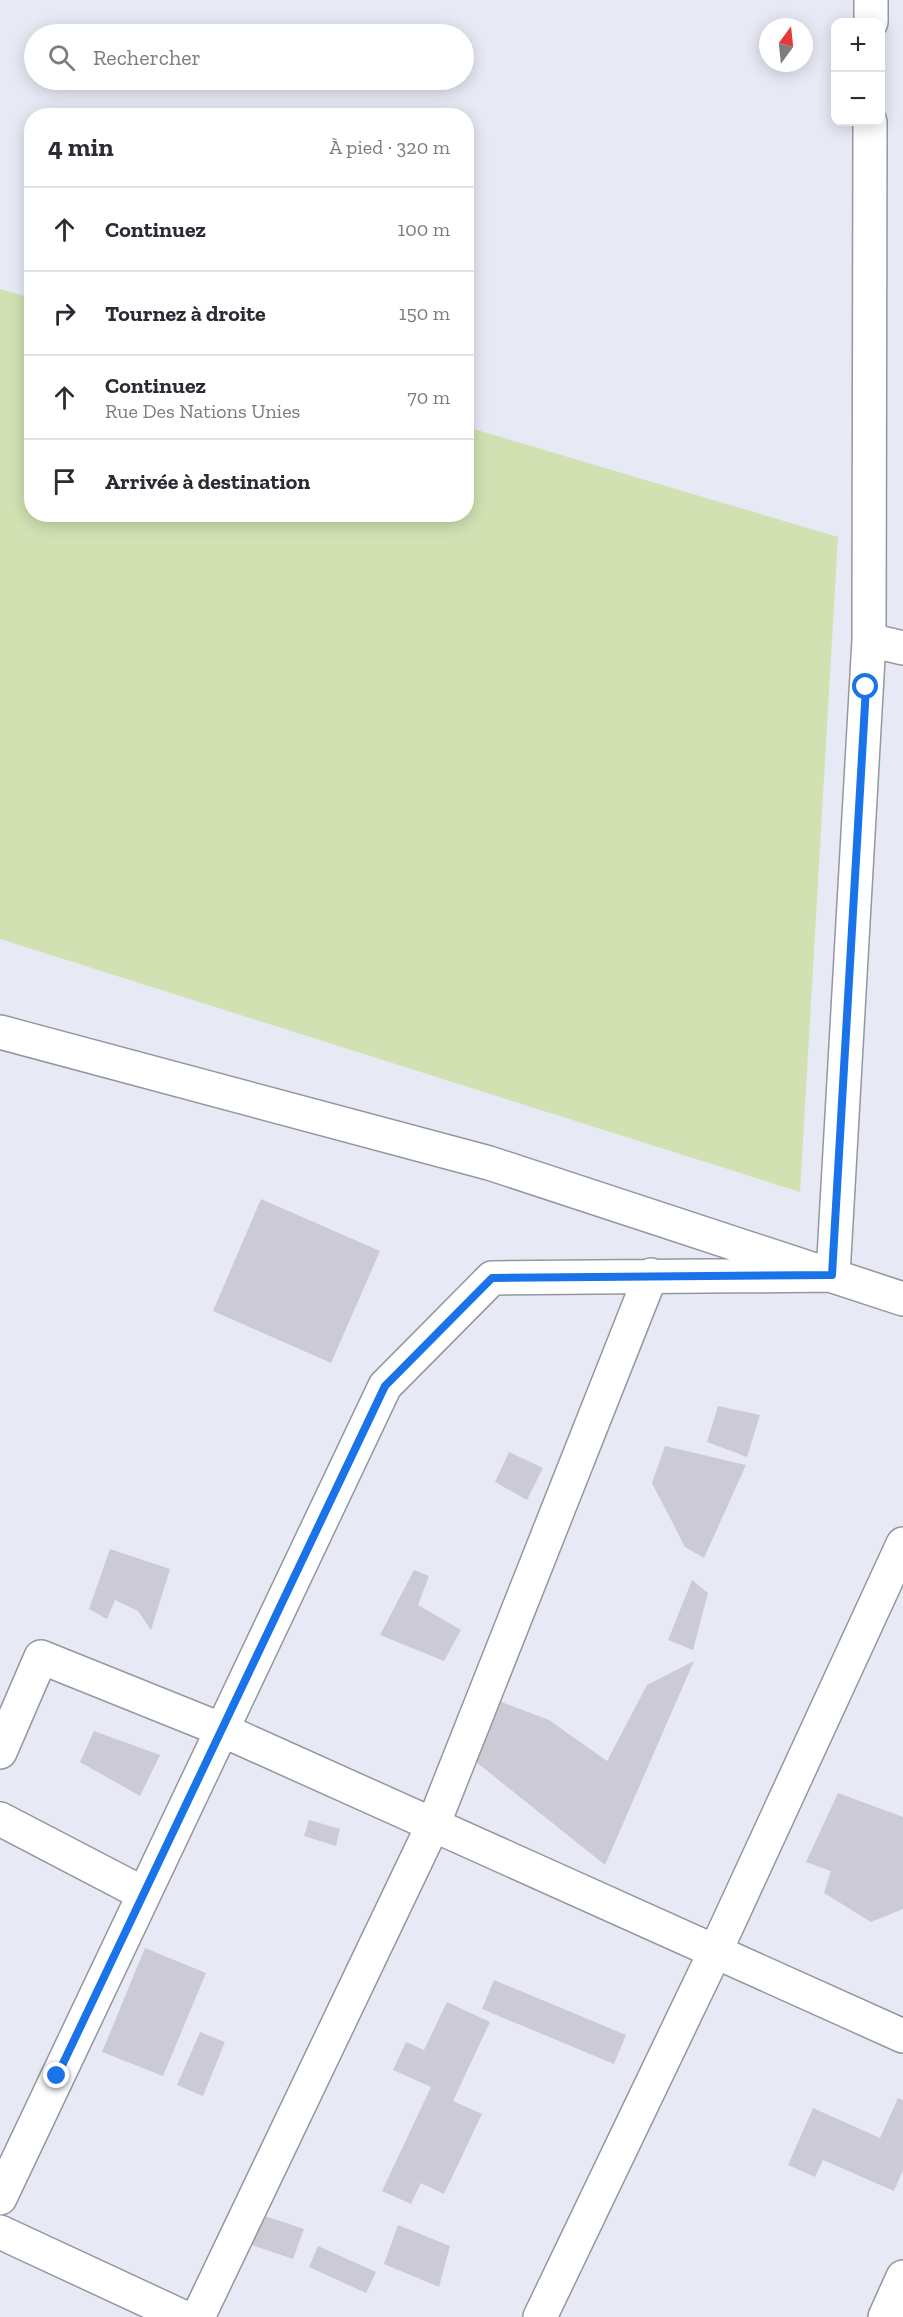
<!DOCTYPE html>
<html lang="fr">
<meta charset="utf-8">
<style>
body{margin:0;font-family:"Zilla Slab",serif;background:#f2f2f3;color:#2b2b33}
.controls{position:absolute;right:18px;top:18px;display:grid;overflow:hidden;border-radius:12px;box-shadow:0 3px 15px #0003}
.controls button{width:54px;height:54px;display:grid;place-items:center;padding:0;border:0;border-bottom:2px solid #e1e1e2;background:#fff;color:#2b2b33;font:30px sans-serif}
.compass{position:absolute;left:759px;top:18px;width:54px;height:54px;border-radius:50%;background:#fff;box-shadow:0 3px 15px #0003;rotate:15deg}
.stop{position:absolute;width:18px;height:18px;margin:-14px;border:4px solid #1a73e8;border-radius:50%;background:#fff}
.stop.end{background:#1a73e8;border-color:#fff;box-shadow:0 2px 6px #0008}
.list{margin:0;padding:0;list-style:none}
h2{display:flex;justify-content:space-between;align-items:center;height:78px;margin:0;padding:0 24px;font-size:26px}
h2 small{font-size:20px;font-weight:400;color:#7c7c81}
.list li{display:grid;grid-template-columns:39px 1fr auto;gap:18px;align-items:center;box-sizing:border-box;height:84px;padding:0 24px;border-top:2px solid #e1e1e2}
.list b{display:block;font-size:22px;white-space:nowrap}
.list p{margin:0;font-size:20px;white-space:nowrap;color:#7c7c81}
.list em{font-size:20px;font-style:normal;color:#7c7c81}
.icon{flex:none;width:33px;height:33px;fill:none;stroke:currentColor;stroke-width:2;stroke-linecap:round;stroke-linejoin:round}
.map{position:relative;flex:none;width:903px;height:2317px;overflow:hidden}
.search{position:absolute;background:#fff;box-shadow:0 3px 15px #0003;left:24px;top:24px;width:450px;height:66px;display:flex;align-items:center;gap:15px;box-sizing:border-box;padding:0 21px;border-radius:33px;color:#7c7c81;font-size:22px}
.panel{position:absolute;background:#fff;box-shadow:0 3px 15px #0003;left:24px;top:108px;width:450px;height:414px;border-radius:24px}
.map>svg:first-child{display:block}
.green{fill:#d2e1b2}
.building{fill:#cccad5}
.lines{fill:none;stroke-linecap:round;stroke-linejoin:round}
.minor-casing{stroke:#9497a1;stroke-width:36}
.minor{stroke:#fff;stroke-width:33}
.route{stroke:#1a73e8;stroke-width:8}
</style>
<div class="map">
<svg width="903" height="2317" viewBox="0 0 903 2317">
<rect width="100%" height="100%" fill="#e7eaf5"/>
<path class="green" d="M0 289 31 298 32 514H466L467 427 838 537 800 1192 0 939Z"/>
<path class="building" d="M261 1199 380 1251 331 1363 213 1311Z
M718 1406 760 1415 747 1457 707 1442Z
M665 1446 746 1465 704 1558 685 1547 652 1483Z
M509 1452 543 1468 527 1500 495 1482Z
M110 1549 170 1569 151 1630 138 1611 115 1600 107 1619 89 1609Z
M414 1570 429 1576 418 1605 461 1630 444 1661 380 1635Z
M692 1580 708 1593 693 1650 668 1640Z
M694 1661 605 1865 471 1758 491 1698 549 1720 607 1761 647 1685Z
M94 1731 160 1755 140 1796 80 1762Z
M838 1793 903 1817V1909L871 1922 824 1893 831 1871 806 1862Z
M309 1820 340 1829 336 1846 304 1836Z
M145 1948 206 1973 163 2076 102 2052Z
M494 1980 626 2035 614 2064 482 2009Z
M447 2002 490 2022 453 2101 482 2114 444 2194 421 2183 411 2204 382 2191 431 2087 393 2070 406 2042 424 2050Z
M200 2032 225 2042 203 2096 177 2085Z
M898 2098 903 2100V2170L894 2191 823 2160 815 2177 788 2165 813 2108 880 2138Z
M256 2213 304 2229 293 2259 246 2243Z
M398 2225 450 2246 439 2287 384 2264Z
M318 2246 376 2272 366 2293 309 2267Z"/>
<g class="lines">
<defs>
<path id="minor" d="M871 22V0
M869 640 903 648
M0 1032 489 1163 903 1299
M0 1752 41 1657 220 1729 903 2036
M0 1819 144 1894
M0 2198 385 1386 492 1278 833 1275 869 640 870 122
M0 2232 183 2317
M198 2317 433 1825 651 1275
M540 2317 715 1952 903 1544
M885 2317 903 2277"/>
</defs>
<use href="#minor" class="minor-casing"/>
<use href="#minor" class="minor"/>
</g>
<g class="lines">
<path class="route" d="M57 2076 385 1386 492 1278 832 1275 866 687"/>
</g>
</svg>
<div class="controls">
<button>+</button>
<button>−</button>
</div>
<svg class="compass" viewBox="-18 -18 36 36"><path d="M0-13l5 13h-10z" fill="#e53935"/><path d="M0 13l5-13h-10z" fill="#7c7c81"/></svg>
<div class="stop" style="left:866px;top:687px"></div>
<div class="stop end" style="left:57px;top:2076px"></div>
<div class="search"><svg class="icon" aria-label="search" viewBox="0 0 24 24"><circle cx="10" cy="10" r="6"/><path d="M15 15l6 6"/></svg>Rechercher</div>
<section class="panel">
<h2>4 min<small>À pied · 320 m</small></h2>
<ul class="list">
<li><svg class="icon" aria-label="ahead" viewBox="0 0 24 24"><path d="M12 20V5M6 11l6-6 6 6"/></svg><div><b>Continuez</b></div><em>100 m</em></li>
<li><svg class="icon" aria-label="right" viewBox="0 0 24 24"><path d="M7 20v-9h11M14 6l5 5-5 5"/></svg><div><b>Tournez à droite</b></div><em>150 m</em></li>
<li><svg class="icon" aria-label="ahead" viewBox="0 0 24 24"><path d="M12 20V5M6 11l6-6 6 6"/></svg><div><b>Continuez</b><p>Rue Des Nations Unies</p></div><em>70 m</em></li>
<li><svg class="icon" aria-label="arrive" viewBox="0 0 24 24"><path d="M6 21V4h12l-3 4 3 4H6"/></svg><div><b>Arrivée à destination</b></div></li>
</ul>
</section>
</div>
